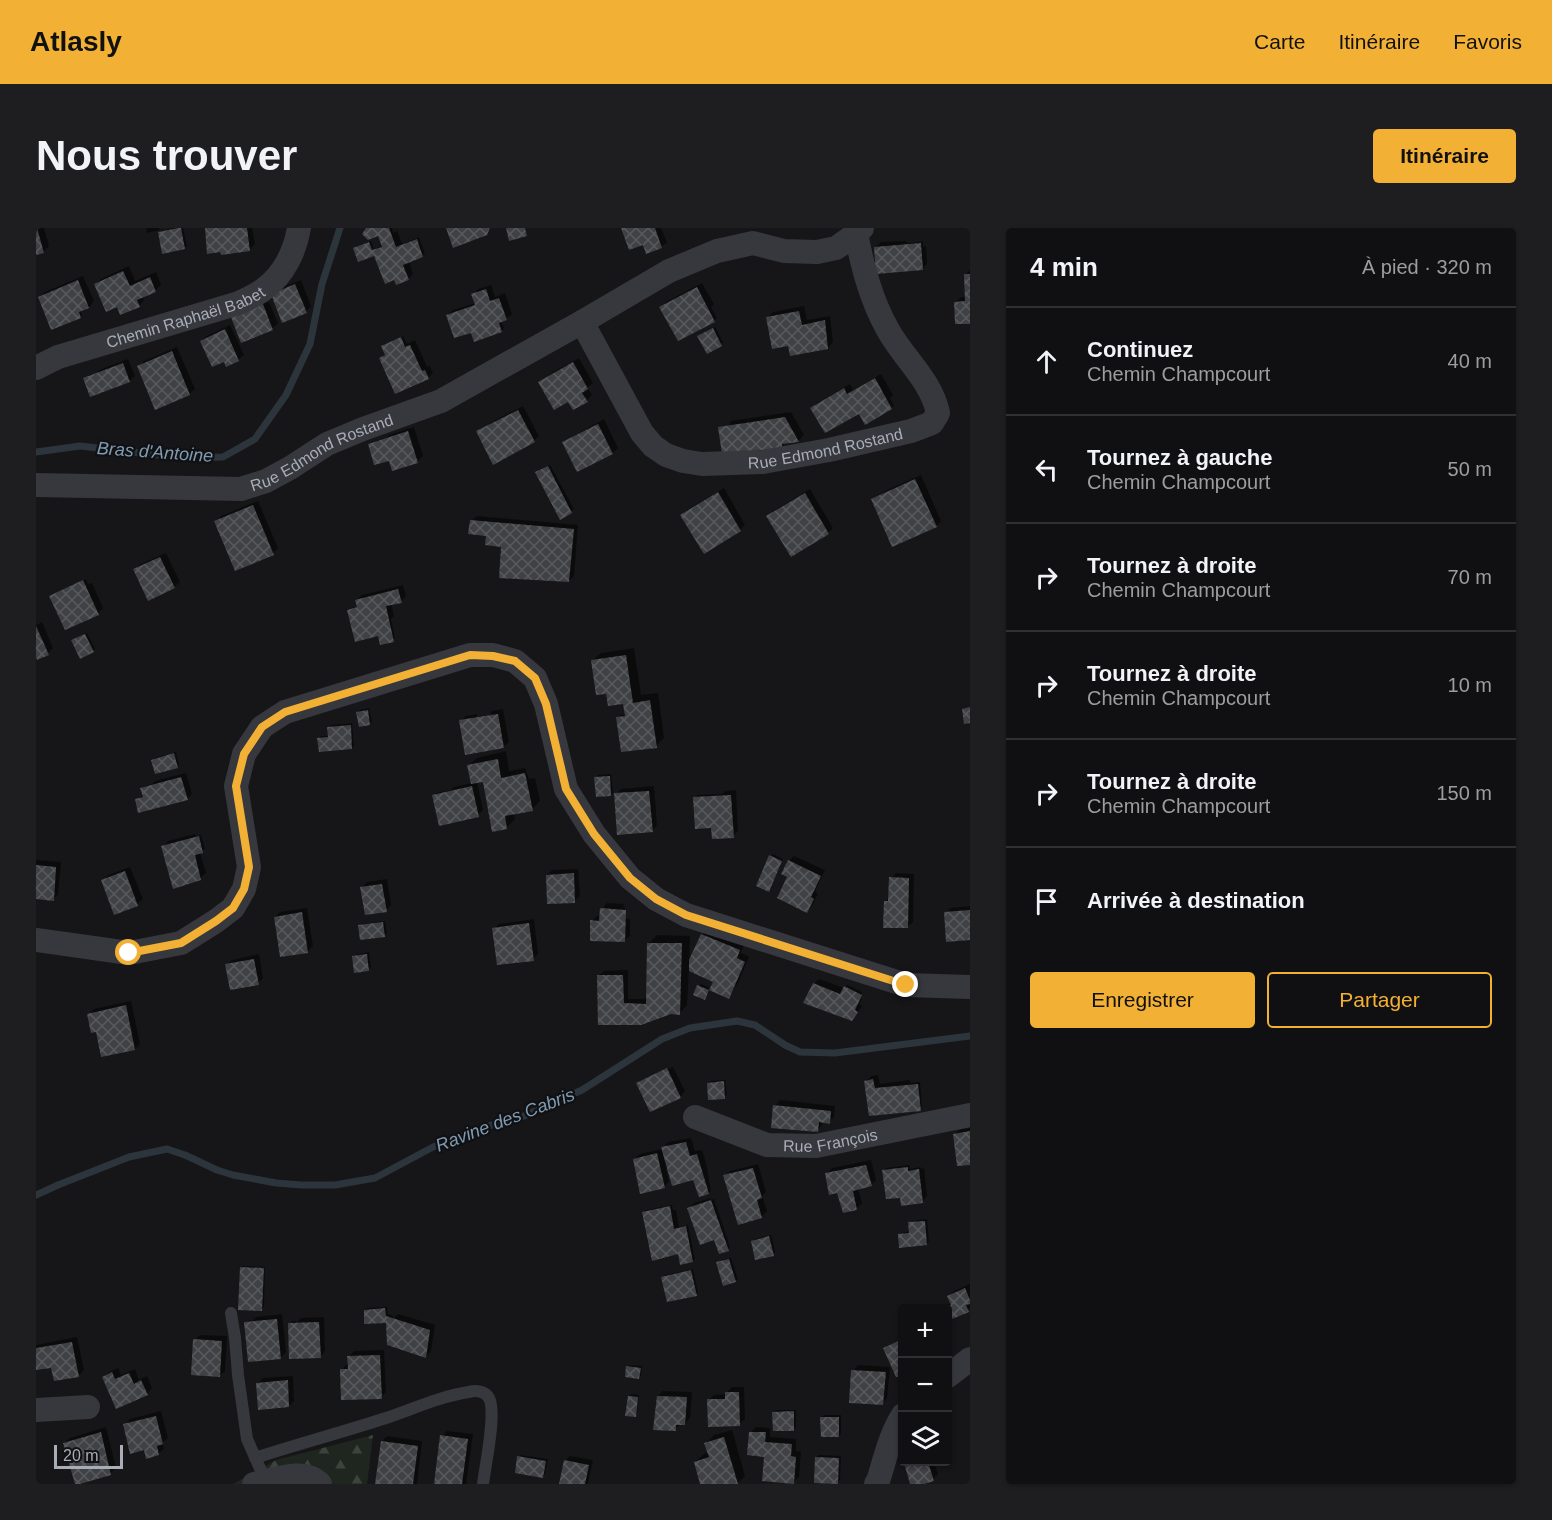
<!DOCTYPE html>
<html lang="fr">
<meta charset="utf-8">
<style>
body{margin:0;font-family:Helvetica,sans-serif;background:#1e1e20;color:#f1f3f6}
.controls{position:absolute;right:18px;bottom:18px;display:grid;overflow:hidden;border-radius:6px;box-shadow:0 2px 4px #0004}
.controls button{width:54px;height:54px;display:grid;place-items:center;padding:0;border:0;border-bottom:2px solid #303032;background:#101012;color:#f1f3f6;font:30px sans-serif}
.scale{position:absolute;left:18px;bottom:15px;width:69px;box-sizing:border-box;padding-left:6px;border:3px solid #a8adb8;border-top:0;font-size:16px;line-height:21px;white-space:nowrap;color:#a8adb8;-webkit-text-stroke:4px #111113;paint-order:stroke}
.stop{position:absolute;width:18px;height:18px;margin:-14px;border:4px solid #f2b134;border-radius:50%;background:#fff}
.stop.end{background:#f2b134;border-color:#fff;box-shadow:0 2px 6px #0008}
.list{margin:0;padding:0;list-style:none}
h2{display:flex;justify-content:space-between;align-items:center;height:78px;margin:0;padding:0 24px;font-size:26px}
h2 small{font-size:20px;font-weight:400;color:#9c9d9f}
.list li{display:grid;grid-template-columns:39px 1fr auto;gap:18px;align-items:center;box-sizing:border-box;height:108px;padding:0 24px;border-top:2px solid #303032}
.list b{display:block;font-size:22px;white-space:nowrap}
.list p{margin:0;font-size:20px;white-space:nowrap;color:#9c9d9f}
.list em{font-size:20px;font-style:normal;color:#9c9d9f}
.actions{display:flex;gap:12px;padding:18px 24px}
.actions a{flex:1;padding:14px 0;border:2px solid #f2b134;border-radius:6px;text-align:center;font-size:21px;color:#f2b134}
.actions .main{background:#f2b134;color:#111}
.icon{flex:none;width:33px;height:33px;fill:none;stroke:currentColor;stroke-width:2;stroke-linecap:round;stroke-linejoin:round}
.map{position:relative;flex:none;width:934px;height:1256px;overflow:hidden;border-radius:6px}
header{display:flex;align-items:center;gap:36px;box-sizing:border-box;height:84px;padding:0 30px;background:#f2b134;color:#111}
header strong{font-size:28px}
nav{display:flex;gap:33px;margin-inline-start:auto;font-size:21px}
.intro{display:flex;align-items:center;justify-content:space-between;box-sizing:border-box;height:144px;padding:0 36px}
h1{margin:0;font-size:42px}
.button{padding:15px 27px;border-radius:6px;background:#f2b134;color:#111;font-size:21px;font-weight:700}
main{display:flex;gap:36px;padding:0 36px}
aside{flex:1;background:#101012;border-radius:6px;box-shadow:0 2px 4px #0004}
.map>svg:first-child{display:block}
.forest{fill:url(#forest-firs)}
.shadow{fill:#0007}
.lines{fill:none;stroke-linecap:round;stroke-linejoin:round}
.stream{stroke:#2c353c;stroke-width:7}
.building{fill:url(#building-cross-hatch)}
.service{stroke:#37383d;stroke-width:12}
.minor{stroke:#37383d;stroke-width:24}
.route{stroke:#f2b134;stroke-width:8}
.labels{text-anchor:middle;dominant-baseline:central;stroke-width:4.5;stroke-linejoin:round;paint-order:stroke}
.street-label{font-size:16px;fill:#a8adb8;stroke:#111113}
.water-label{font-size:18px;font-style:italic;fill:#7f9bb3;stroke:#111113}
</style>
<header>
<strong>Atlasly</strong>
<nav><a>Carte</a><a>Itinéraire</a><a>Favoris</a></nav>
</header>
<div class="intro"><h1>Nous trouver</h1><a class="button">Itinéraire</a></div>
<main>
<div class="map">
<svg width="934" height="1256" viewBox="0 0 934 1256">
<defs>
<pattern id="forest-firs" width="22" height="20" patternUnits="userSpaceOnUse" patternTransform="scale(1.5)"><rect width="22" height="20" fill="#1e261f"/><path d="M5 1l3.5 6h-7zM16 11l3.5 6h-7z" fill="#3c433d"/></pattern>
<pattern id="building-cross-hatch" width="8" height="8" patternUnits="userSpaceOnUse" patternTransform="scale(1.5)"><rect width="8" height="8" fill="#404145"/><path d="M0 0l8 8M0 8l8-8" fill="none" stroke="#595a5e"/></pattern>
</defs>
<rect width="100%" height="100%" fill="#161618"/>
<path class="forest" d="M337 1207 331 1256H197L240 1232Z"/>
<path class="shadow" d="M0 0H8L13 18 8 23 0 25Z
M110 0H123L124 3 137 0H147L151 18 148 20 127 24 123 2 111 5Z
M170 0H216L219 16 213 22Z
M331 0H356L357 5 361 3 366 16 383 9 389 26 373 34 377 46 372 51 339 26 318 21 320 19 335 13 338 22 347 16 343 6Z
M586 0H625L631 14 625 19 608 15Z
M870 13 871 15 887 14V19L890 18 891 36 886 41 840 19 845 14Z
M93 38 99 53 120 44 125 57 120 62 106 68 108 72 103 78 82 77 60 56 65 51Z
M934 42V94H921L920 74 925 69H930L929 47Z
M47 48 58 73 53 79 44 82 46 87 44 89 3 69 9 64Z
M265 52 275 78 270 84 242 61Z
M666 55 678 76 675 79 681 90 678 93 672 95 625 80 630 74Z
M455 57 459 69 469 65 476 86 470 91 465 93 468 100 465 103H436L411 87 417 82 440 75 437 67 442 61Z
M227 68 230 75 233 74 242 95 237 100 206 113Z
M768 78 771 92 794 88 797 114 792 120 753 116 732 89 737 84Z
M194 97 208 127 202 132H189L165 113 171 108Z
M679 99 687 114 685 116 665 106Z
M367 108 371 116 379 112 391 139 394 138 397 145 392 150 345 130 350 125 347 118 349 116Z
M141 119 159 161 153 166 103 139 108 133Z
M543 130 557 155 551 160 556 167 551 172 533 171 506 152 517 144Z
M92 131 99 148 93 153 51 148 60 145 63 142Z
M845 146 857 167 854 170 858 178 830 195 824 184 776 180 781 175 814 156 817 162Z
M487 178 503 208 498 213 442 203 459 192Z
M755 184 768 207 763 212 750 214 746 218 684 200 695 197 694 194 693 195 695 193Z
M568 191 582 220 576 225 527 214Z
M378 199 387 228 381 233 353 230 333 216 335 214 350 210 353 207Z
M514 237 538 281 525 290 503 242Z
M885 247 905 293 900 298 837 271 851 262Z
M688 260 709 297 704 302 646 287 651 282Z
M774 261 797 300 792 305 732 288 737 283Z
M222 273 242 320 237 325 179 294 185 288Z
M441 288 542 297 538 348 533 353 467 317 435 293Z
M130 325 144 354 138 359 99 341 105 336Z
M50 351 52 356 56 355 67 380 62 385 15 368Z
M367 357 370 368 365 373 355 375 358 388 355 391 359 410 357 412 343 406 313 382 315 380 322 378 321 372 326 367Z
M6 394 17 420 12 425H0V397Z
M51 405 59 421 57 423 39 411Z
M598 420 605 467 622 465 628 510 620 518 582 489 584 487 590 486 588 474 571 465 556 433 565 425Z
M333 480 336 494 333 496 322 484 324 482Z
M467 481 473 514 467 519 425 493 430 488 441 486V491L457 488 456 485 454 486 456 483Z
M316 495 318 518 316 520 283 511 285 508H293L292 500 295 497Z
M470 523 473 543 489 540 493 551 499 550 504 573 496 581 478 585 479 591 471 599 448 552 441 554 447 582 442 587 398 568 400 565 415 562 418 559 436 555 432 538 441 530Z
M140 524 143 537 141 539 117 532 119 530Z
M150 545 156 566 151 571H100L108 568 106 560 108 558 116 556 119 553Z
M575 546 577 564 575 566 560 549 562 547Z
M618 558 621 597 616 603 580 566 585 561Z
M700 562 702 603 697 608 659 570 661 567 686 566 689 563Z
M159 606 160 608 165 607 169 621 164 624 170 645 164 650 127 619 132 613Z
M737 626 747 631 735 660V628Z
M758 628 789 642 779 663 782 666 776 678 771 683 753 648V633Z
M0 632 25 634 22 666 17 672 0 670Z
M94 639 107 671 101 676 67 652 72 647Z
M542 641 544 668 538 673 511 647 516 642Z
M860 645 878 646 877 694 871 699 849 673 854 669 855 650Z
M351 651 355 677 350 683 326 659 331 654Z
M571 675 588 676 587 679H589L588 691H594V708L588 713 556 693 561 688H565L566 681Z
M934 678V710L911 712 909 685 915 680Z
M271 680 277 718 272 723 239 689 244 684Z
M498 691 502 726 497 731 458 701 463 696Z
M349 693 351 705 348 707 324 698 326 696Z
M668 704 681 710 684 707 708 717 705 725 713 729 702 755 694 767 674 761 669 771 659 766 665 756 676 761 680 753 653 741 651 777 643 786 635 785 605 796 562 748 568 743 592 742V771H608L611 768 613 715 621 707 654 708 653 735Z
M333 724 335 739 333 741 317 729 320 727Z
M223 726 227 750 222 755 191 737 196 732Z
M783 751 808 760 811 757 826 764 823 771H826L823 776 826 778 816 792 778 756Z
M95 773 104 816 99 821 53 786 58 781Z
M637 839 649 863 644 869 602 855 606 851V853Z
M842 847 844 856 874 852V855L884 854 886 879 884 881 834 886 830 853 835 848Z
M689 852 691 867 688 869 672 855 675 853Z
M744 872 799 878 798 889 793 894 787 893 786 897 781 902 739 878Z
M934 900V935L922 937 918 907 924 902Z
M655 910 659 923 666 922 670 935 675 963 672 965 658 950 633 941H630L633 953 628 959 598 931 604 926 627 921 632 914Z
M835 932 840 952 835 957 822 960 826 975 820 981 802 963 791 946 796 940Z
M722 936 730 964 726 968 731 983 726 988 689 948 694 943Z
M874 937V941L885 939V941L888 940 891 968 886 974 866 968 848 942 850 940Z
M675 970V972L678 971 694 1019 692 1021 679 1011 653 981 658 975Z
M636 977 637 982H640L643 999 652 997 659 1031 657 1033 643 1022 608 984 610 982Z
M891 991 893 1013 891 1016 863 1007 866 1005 875 1003 874 995 876 993Z
M735 1007 739 1024 737 1027 716 1013 719 1011Z
M695 1030 702 1051 699 1053 681 1035 684 1033Z
M207 1038 229 1039 228 1079 225 1081 205 1040Z
M657 1041 662 1064 660 1066 627 1049 629 1047Z
M934 1056V1080L912 1094V1080H906L915 1075 913 1068 918 1063Z
M351 1079 352 1086 357 1088V1091L362 1086 399 1097 395 1123 390 1129 356 1117 353 1119 352 1093 329 1082 331 1080Z
M246 1086 250 1124 244 1130 209 1095 212 1093 215 1092V1094L220 1089Z
M288 1089 289 1123 284 1129 254 1095 256 1093H260V1095L265 1090Z
M164 1107 191 1108 189 1143 183 1148 159 1112Z
M41 1109 48 1142 43 1147 16 1138 0 1141V1117Z
M348 1122 350 1164 345 1169 306 1142 311 1136H313V1129L318 1123Z
M594 1137 606 1138 605 1148 603 1150 592 1139Z
M822 1137 854 1139 851 1170 846 1176 817 1143Z
M82 1140 85 1147 99 1141 103 1152 111 1148 116 1160 111 1166 68 1149 73 1144Z
M257 1148 258 1173 253 1178 222 1155 227 1150Z
M696 1159H708L709 1191 703 1196 673 1172 678 1167 690 1166V1165Z
M627 1163 656 1164 654 1190 649 1196H645L639 1201 622 1168Z
M595 1166 603 1167 601 1185 599 1188 593 1169Z
M740 1182H760V1199L758 1202 738 1184Z
M125 1183 132 1210 126 1215 128 1221 122 1226 109 1221 89 1197 94 1191Z
M788 1187H805V1206L803 1208 786 1189Z
M70 1199 80 1240 74 1246 28 1215 34 1210Z
M720 1199 734 1200V1209L760 1211V1223L765 1224 763 1249 757 1254 729 1228 715 1204Z
M696 1202 709 1248 701 1256H666L659 1234 668 1226 673 1224 670 1215 678 1207Z
M411 1203 437 1206 430 1256H399L406 1208Z
M351 1208 386 1213 381 1256H341L346 1213Z
M485 1227 512 1231 509 1246 507 1248 483 1229Z
M783 1227 805 1228 804 1252 801 1254 780 1229Z
M534 1228 557 1232 552 1256H525L529 1233Z
M871 1234H898L902 1246 897 1252 883 1256H876L869 1235Z"/>
<g class="lines">
<path class="stream" d="M0 224 44 218 148 230 187 229 219 211 250 167 274 116 286 56 304 0
M0 967 22 957 93 929 131 921 149 927 181 942 197 947 240 955 266 957H299L339 950 397 919 469 892 488 888 546 862 626 811 654 800 701 793 719 797 749 817 764 824 799 825 934 808"/>
</g>
<path class="building" d="M0 0H1L8 25 0 27Z
M142 0H145L149 21 126 26 122 4Z
M169 0H211L214 23 185 27 184 24 171 26Z
M330 0H353L360 19 381 11 387 29 367 37 373 52 360 57 358 52 349 56 338 28 322 34 317 20 333 14 336 22 346 19 342 8 332 12 326 6Z
M410 0H454L451 7 417 20Z
M470 0H489L491 8 473 13Z
M585 0H619L626 20 610 26 607 17 593 22Z
M885 15 887 42 840 46 838 19Z
M87 43 94 58 114 49 120 64 101 72 104 79 84 87 81 79 70 84 58 56Z
M928 46H934V96H919L918 74 929 73Z
M42 52 53 80 43 84 45 90 15 102 2 69Z
M259 56 271 85 246 95 235 66Z
M661 59 679 94 642 113 623 79Z
M450 61 454 73 463 70 471 92 463 95 466 104 438 114 435 105 418 110 410 87 439 77 435 66Z
M225 71 237 102 205 115 193 84Z
M763 83 766 97 789 92 792 121 754 128 752 118 736 121 730 89Z
M677 100 686 118 671 126 661 108Z
M189 101 203 133 190 139 188 134 176 139 164 113Z
M365 109 369 119 374 117 386 143 389 142 393 151 359 166 343 130 349 127 345 118Z
M136 123 154 167 119 182 101 138Z
M537 134 552 161 546 165 552 174 537 182 532 174 518 182 502 154Z
M87 135 94 154 54 169 47 150Z
M839 150 856 181 829 197 823 186 789 205 774 180 808 160 811 166Z
M482 182 499 214 457 237 440 203Z
M749 189 763 214 746 216V220L686 226 682 199Z
M562 196 577 226 541 244 526 214Z
M372 203 382 235 356 243 353 233 338 237 332 216Z
M512 238 536 285 524 292 499 244Z
M879 251 901 299 856 319 835 271Z
M682 264 705 303 668 326 644 287Z
M769 265 793 306 755 329 730 288Z
M217 277 238 327 199 343 178 293Z
M434 292 538 301 533 354 463 350 465 319 449 317 450 308 432 306Z
M124 329 139 360 112 373 97 341Z
M47 352 63 387 29 402 13 368Z
M362 361 366 375 350 378 358 414 344 417 342 408 319 414 311 382 321 379 319 372Z
M0 398 13 427 1 432 0 429Z
M49 406 58 424 44 431 35 412Z
M590 427 597 475 614 472 621 520 585 524 580 489 589 488 587 476 572 478 570 466 560 467 555 432Z
M934 479V495L928 496 926 481Z
M332 482 334 497 323 499 320 484Z
M462 486 468 520 429 527 423 492Z
M315 497 316 521 283 524 281 510 292 509 291 499Z
M138 525 142 540 119 546 115 532Z
M462 531 465 550 489 545 497 583 469 588 471 601 456 604 447 554 435 556 431 537Z
M574 548 575 568 560 569 558 549Z
M145 549 152 572 102 585 99 571 107 569 104 560Z
M436 558 443 589 403 598 396 567Z
M613 563 617 604 581 607 578 565Z
M695 567 698 610 676 611 675 600 659 601 657 569Z
M163 608 167 625 159 627 165 652 137 661 125 618Z
M733 627 746 633 733 664 720 658Z
M752 632 785 648 775 669 778 671 771 685 741 670 751 649 745 646Z
M0 637 20 639 18 673 0 671Z
M89 643 102 678 78 687 65 652Z
M538 645 539 675 511 676 510 647Z
M853 649 873 650 872 700H847L848 673H852Z
M346 656 351 684 329 687 324 659Z
M564 680 590 682 589 714 554 713V692L563 693Z
M934 682V712L910 714 908 684Z
M266 684 272 725 244 729 238 689Z
M347 694 349 709 324 712 322 697Z
M493 695 498 733 461 737 456 700Z
M665 706 704 722 701 730 709 734 693 771 673 762 677 754 653 743V732Z
M611 715H646L644 787 635 786 605 797H562L561 747H587L588 775 610 776Z
M331 726 333 743 318 745 316 728Z
M218 731 223 757 194 762 189 736Z
M777 755 804 766 808 758 826 767 819 782 822 784 816 793 767 775Z
M661 757 673 762 669 772 657 767Z
M90 777 99 822 65 829 60 804 55 805 51 786Z
M631 840 645 870 614 884 600 855Z
M837 851 839 860 882 856 885 883 833 888 828 853Z
M688 853 689 871 672 872 671 855Z
M737 877 795 883 794 896 783 894 782 904 735 900Z
M934 903V937L921 938 917 906Z
M650 914 654 928 661 926 673 966 663 969 657 952 636 958 625 919Z
M621 925 629 960 604 966 597 931Z
M830 937 836 958 817 963 821 982 807 985 801 965 793 967 789 945Z
M872 939V943L883 941 887 975 865 978 864 970 850 971 846 942Z
M717 940 726 970 721 972 726 990 702 997 687 947Z
M675 972 693 1023 683 1026 678 1012 664 1017 651 980Z
M634 978 638 1001 650 998 657 1034 644 1037 642 1026 616 1033 606 984Z
M889 993 891 1017 863 1020 862 1006 873 1005 872 994Z
M733 1008 738 1028 719 1032 715 1013Z
M693 1031 700 1054 687 1058 680 1034Z
M204 1039 228 1040 226 1083 202 1082Z
M655 1042 661 1068 631 1074 625 1049Z
M929 1060 934 1072V1076L930 1077 933 1084 916 1091V1093L912 1095V1080H906L915 1077 911 1068Z
M349 1080 350 1088 394 1102 390 1130 351 1117 350 1095 328 1096V1082Z
M241 1091 245 1131 212 1134 208 1094Z
M283 1094 285 1130 253 1131 252 1095Z
M157 1111 186 1113 184 1149 155 1147Z
M867 1111V1147L860 1149 847 1120Z
M36 1114 43 1149 18 1153 15 1140 0 1142V1120Z
M344 1127 346 1171 305 1172 304 1141H312L311 1128Z
M590 1138 605 1140 603 1151 589 1149Z
M815 1142 850 1144 847 1177 813 1175Z
M76 1144 79 1151 93 1145 98 1156 105 1152 112 1167 80 1181 66 1149Z
M252 1152 253 1179 222 1182 220 1155Z
M689 1164H703L704 1198 672 1199 671 1171H689Z
M592 1168 602 1169 600 1189 589 1188Z
M621 1168 651 1169 649 1197H640V1203L617 1202Z
M758 1183V1203H737L736 1184Z
M120 1188 127 1216 121 1218 123 1227 110 1231 108 1222 94 1226 87 1196Z
M784 1189H803V1209H785Z
M65 1204 75 1247 44 1256H39L27 1215Z
M713 1204H730L729 1214 756 1216 755 1228 760 1229 758 1256 726 1253 728 1229 711 1227Z
M404 1207 432 1211 426 1256H398Z
M688 1209 702 1256H664L658 1234 673 1229 668 1215Z
M345 1213 382 1218 377 1256H339Z
M481 1228 510 1233 507 1250 479 1245Z
M779 1229 803 1230 802 1256 778 1255Z
M528 1232 553 1237 549 1256H523Z
M873 1234H892L898 1253 888 1256H874L868 1235Z"/>
<g class="lines">
<path class="service" d="M195 1085 199 1110 202 1147 211 1211 230 1254
M219 1230C262 1216 307 1204 350 1190 377 1181 405 1168 433 1164 440 1162 449 1163 453 1170 461 1185 449 1238 447 1256"/>
<g class="minor">
<path id="s1" d="M546 94 606 205 617 218 630 227 647 233 666 236 727 234 793 222 875 203 896 195 902 185C895 152 868 131 852 102 835 72 827 40 820 6"/>
<path id="s2" d="M0 140 22 129 203 75C211 71 221 67 228 61 248 47 259 23 263 0"/>
<path id="s3" d="M0 257 205 261 230 253 254 240 291 216 327 201 405 173 546 94 633 43 681 23 717 15 748 23 781 24 800 20 820 6 826 0"/>
<path d="M0 712 93 725 145 715 180 693 197 680 208 661 213 639 200 558 208 526 226 499 249 484 434 427H457L479 433 499 450 510 476 530 561 558 606 594 650 620 671 650 687 870 757 934 759"/>
<path id="s4" d="M659 889 731 917 780 918 934 887"/>
<path d="M912 1148 934 1131"/>
<path d="M0 1182 52 1179"/>
<path d="M218 1256C238 1252 268 1239 284 1256"/>
<path d="M840 1256 842 1253C849 1231 854 1207 867 1187"/>
</g>
</g>
<g class="lines">
<path class="route" d="M93 725 145 715 180 693 197 680 208 661 213 639 200 558 208 526 226 499 249 484 434 427 457 428 479 433 499 450 510 476 530 561 558 606 594 650 620 671 650 687 870 757"/>
</g>
<g class="labels">
<g class="street-label">
<text stroke="none"><textPath href="#s2" startOffset="158">Chemin Raphaël Babet</textPath></text>
<text stroke="none"><textPath href="#s1" startOffset="321">Rue Edmond Rostand</textPath></text>
<text stroke="none"><textPath href="#s3" startOffset="294">Rue Edmond Rostand</textPath></text>
<text stroke="none"><textPath href="#s4" startOffset="141">Rue François</textPath></text>
</g>
<g class="water-label">
<text transform="translate(119 224) rotate(4)">Bras d'Antoine</text>
<text transform="translate(469 892) rotate(-21)">Ravine des Cabris</text>
</g>
</g>
</svg>
<div class="controls">
<button>+</button>
<button>−</button>
<button><svg class="icon" aria-label="layers" viewBox="0 0 24 24"><path d="M12 4l9 5-9 5-9-5zM3 14l9 5 9-5"/></svg></button>
</div>
<div class="scale">20 m</div>
<div class="stop" style="left:93px;top:725px"></div>
<div class="stop end" style="left:870px;top:757px"></div>
</div>
<aside>
<h2>4 min<small>À pied · 320 m</small></h2>
<ul class="list">
<li><svg class="icon" aria-label="ahead" viewBox="0 0 24 24"><path d="M12 20V5M6 11l6-6 6 6"/></svg><div><b>Continuez</b><p>Chemin Champcourt</p></div><em>40 m</em></li>
<li><svg class="icon" aria-label="left" viewBox="0 0 24 24"><path d="M17 20v-9H6M10 6l-5 5 5 5"/></svg><div><b>Tournez à gauche</b><p>Chemin Champcourt</p></div><em>50 m</em></li>
<li><svg class="icon" aria-label="right" viewBox="0 0 24 24"><path d="M7 20v-9h11M14 6l5 5-5 5"/></svg><div><b>Tournez à droite</b><p>Chemin Champcourt</p></div><em>70 m</em></li>
<li><svg class="icon" aria-label="right" viewBox="0 0 24 24"><path d="M7 20v-9h11M14 6l5 5-5 5"/></svg><div><b>Tournez à droite</b><p>Chemin Champcourt</p></div><em>10 m</em></li>
<li><svg class="icon" aria-label="right" viewBox="0 0 24 24"><path d="M7 20v-9h11M14 6l5 5-5 5"/></svg><div><b>Tournez à droite</b><p>Chemin Champcourt</p></div><em>150 m</em></li>
<li><svg class="icon" aria-label="arrive" viewBox="0 0 24 24"><path d="M6 21V4h12l-3 4 3 4H6"/></svg><div><b>Arrivée à destination</b></div></li>
</ul>
<div class="actions"><a class="main">Enregistrer</a><a>Partager</a></div>
</aside>
</main>
